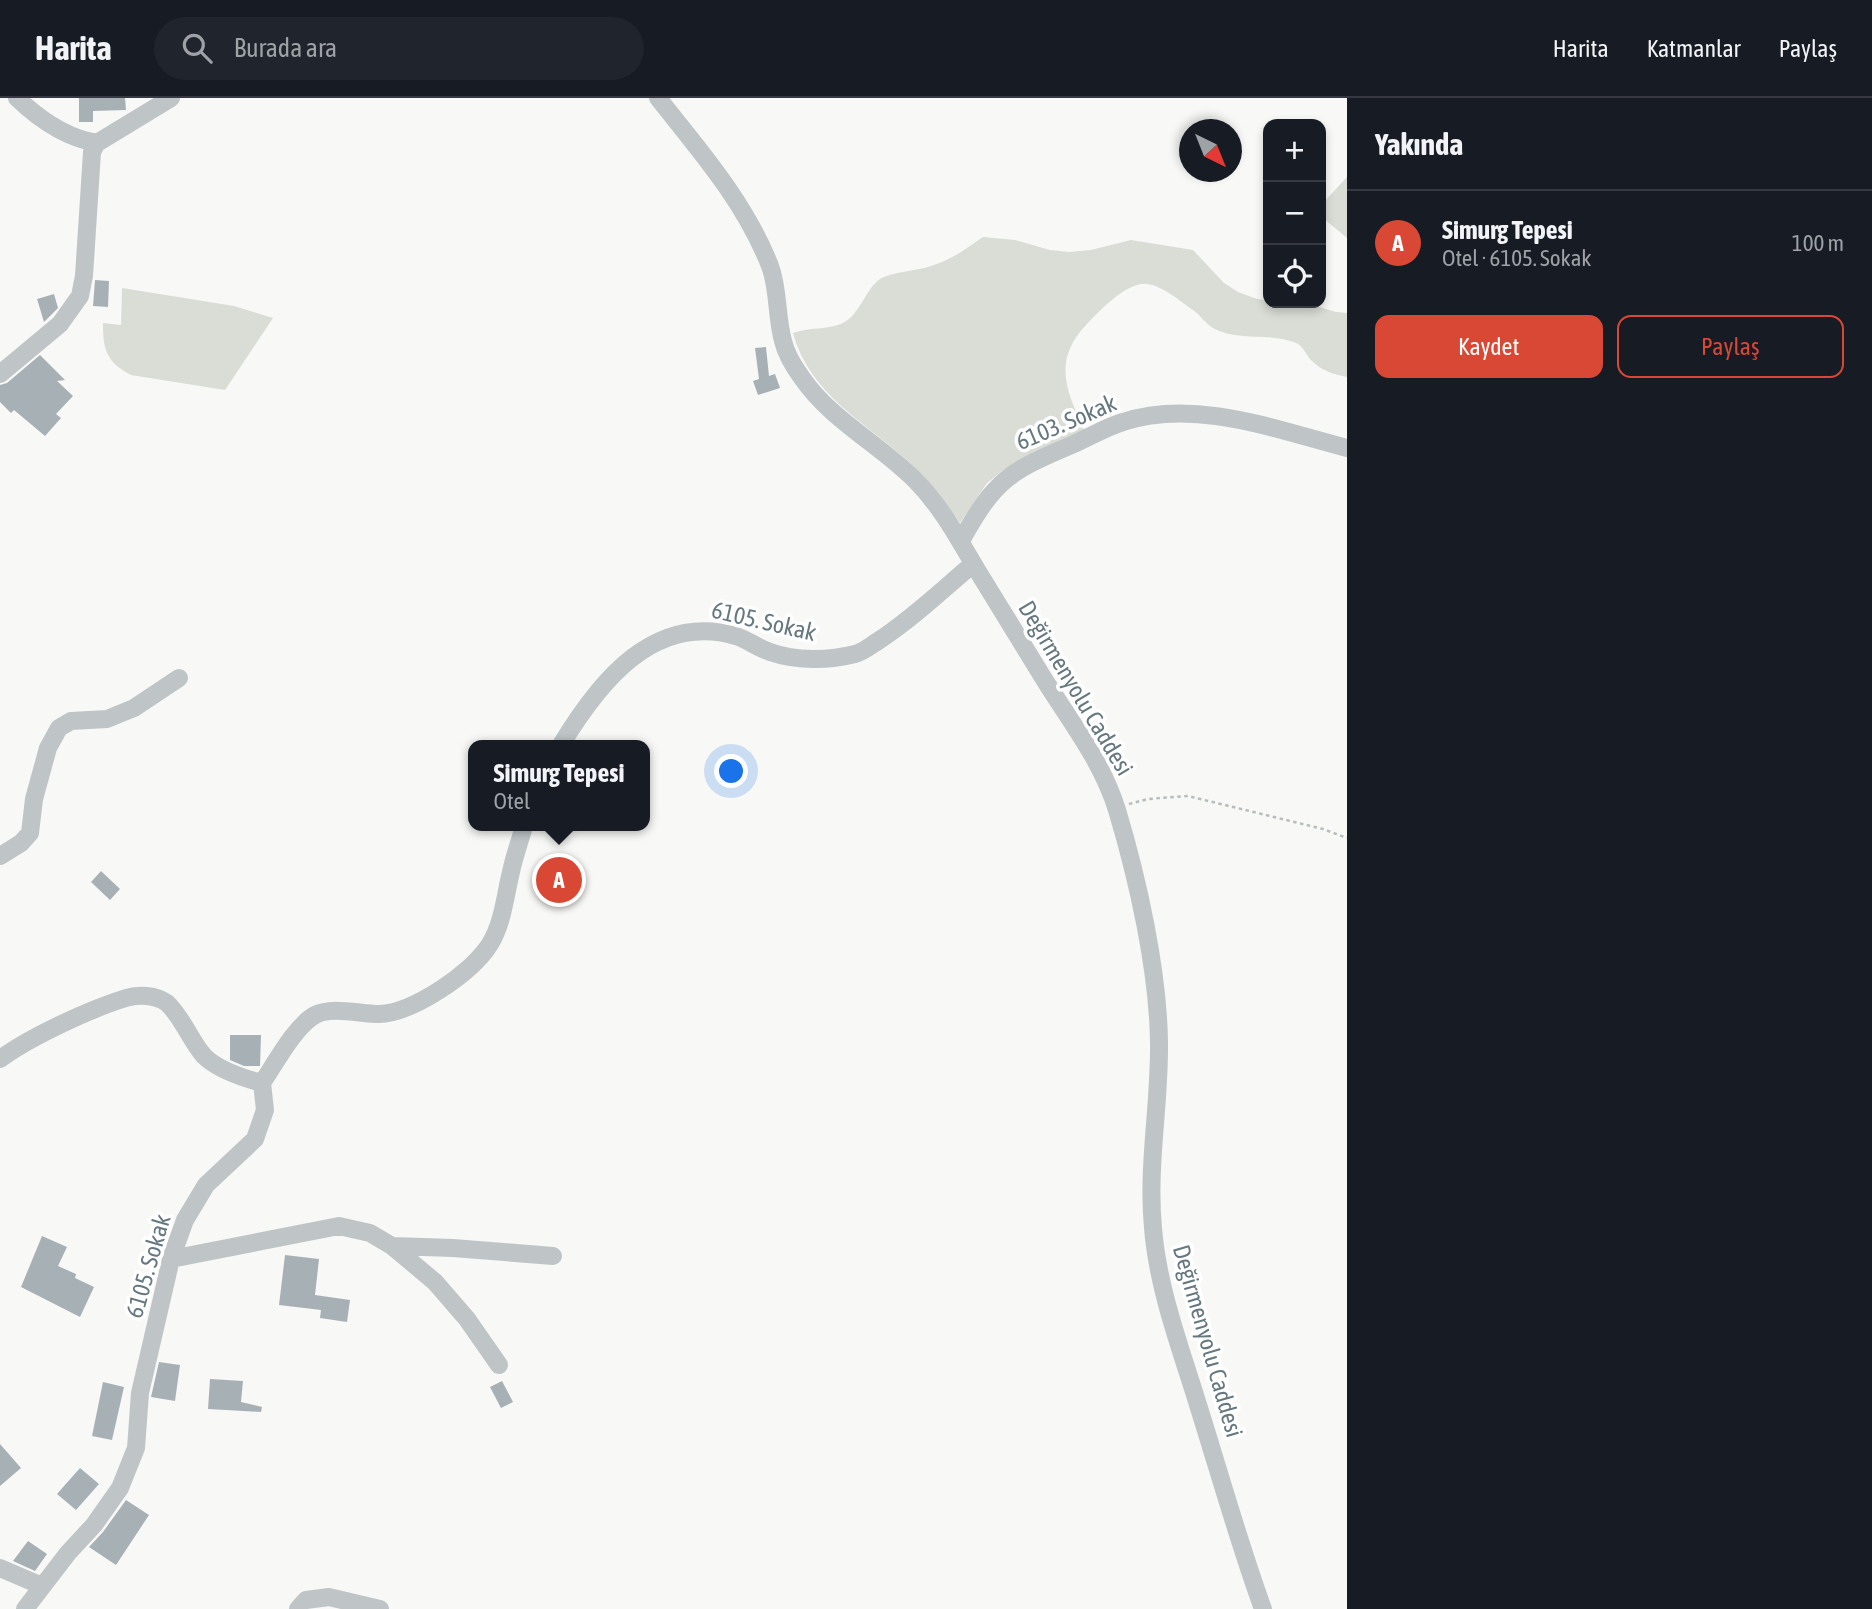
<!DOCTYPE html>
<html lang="tr">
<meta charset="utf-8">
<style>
body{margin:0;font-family:"Asap Condensed",sans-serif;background:#20242c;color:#f1f3f6}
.controls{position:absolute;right:21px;top:21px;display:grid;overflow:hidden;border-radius:14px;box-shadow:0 4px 10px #0003}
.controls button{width:63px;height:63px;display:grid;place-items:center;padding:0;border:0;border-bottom:2px solid #363941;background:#171b24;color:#f1f3f6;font:35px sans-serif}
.compass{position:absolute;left:1179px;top:21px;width:63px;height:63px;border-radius:50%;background:#171b24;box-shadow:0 4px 10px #0003;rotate:137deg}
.you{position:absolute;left:732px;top:674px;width:24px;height:24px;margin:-18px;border:5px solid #fff;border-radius:50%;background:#1a73e8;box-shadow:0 0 0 10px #1a73e833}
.badge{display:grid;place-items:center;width:46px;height:46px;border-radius:50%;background:#d94835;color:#fff;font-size:23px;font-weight:700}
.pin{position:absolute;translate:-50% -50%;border:4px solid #fff;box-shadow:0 2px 7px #0006}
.popup{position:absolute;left:468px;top:642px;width:182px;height:91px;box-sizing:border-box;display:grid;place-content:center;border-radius:14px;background:#171b24;filter:drop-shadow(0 2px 5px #0005);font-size:23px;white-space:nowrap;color:#9ea1a6}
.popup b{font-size:26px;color:#f1f3f6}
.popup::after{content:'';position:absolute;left:50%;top:100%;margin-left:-14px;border:14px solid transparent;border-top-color:#171b24}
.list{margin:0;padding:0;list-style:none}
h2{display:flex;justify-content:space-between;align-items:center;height:91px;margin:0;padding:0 28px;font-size:30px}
h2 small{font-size:23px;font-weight:400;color:#9ea1a6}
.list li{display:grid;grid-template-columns:46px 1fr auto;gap:21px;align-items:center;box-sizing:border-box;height:105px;padding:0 28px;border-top:2px solid #363941}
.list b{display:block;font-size:26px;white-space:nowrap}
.list p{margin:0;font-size:23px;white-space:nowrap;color:#9ea1a6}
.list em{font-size:23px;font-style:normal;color:#9ea1a6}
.actions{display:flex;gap:14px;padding:21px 28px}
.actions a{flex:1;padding:16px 0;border:2px solid #d94835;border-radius:14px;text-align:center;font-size:24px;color:#d94835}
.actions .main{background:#d94835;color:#fff}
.icon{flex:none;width:38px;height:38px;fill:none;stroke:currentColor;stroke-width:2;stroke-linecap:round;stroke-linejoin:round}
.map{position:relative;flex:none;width:1347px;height:1511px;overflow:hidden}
header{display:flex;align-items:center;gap:42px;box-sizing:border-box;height:98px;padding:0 35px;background:#171b24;border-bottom:2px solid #363941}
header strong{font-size:33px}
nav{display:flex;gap:38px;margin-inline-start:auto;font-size:24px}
.search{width:490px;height:63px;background:#20242c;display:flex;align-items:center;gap:18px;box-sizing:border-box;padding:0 24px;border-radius:38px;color:#9ea1a6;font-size:26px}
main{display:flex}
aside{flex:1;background:#171b24}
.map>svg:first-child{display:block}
.green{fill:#d9ddd5}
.building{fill:#a7b1b5}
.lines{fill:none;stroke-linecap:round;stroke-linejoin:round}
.path{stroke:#b8bcbe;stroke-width:2.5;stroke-dasharray:3.5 3.5;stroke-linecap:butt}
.minor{stroke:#bfc5c7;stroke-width:18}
.labels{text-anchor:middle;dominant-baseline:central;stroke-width:7;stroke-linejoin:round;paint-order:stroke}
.street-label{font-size:24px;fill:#65777f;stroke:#fff}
</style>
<header>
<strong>Harita</strong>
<div class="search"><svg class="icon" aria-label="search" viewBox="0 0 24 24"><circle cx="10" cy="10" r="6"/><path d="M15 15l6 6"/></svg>Burada ara</div>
<nav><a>Harita</a><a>Katmanlar</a><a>Paylaş</a></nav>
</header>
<main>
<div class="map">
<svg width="1347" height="1511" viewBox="0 0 1347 1511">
<rect width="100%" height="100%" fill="#f8f8f6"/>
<path class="green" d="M1347 79V140L1323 120V105Z
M983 139 1015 142 1050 152 1069 154 1091 152 1131 142 1193 152 1224 185 1238 194 1257 201 1268 202V205H1306L1336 214 1347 215V279C1332 276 1320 272 1310 261 1306 256 1302 247 1296 245 1270 234 1238 244 1213 230 1206 226 1200 217 1193 212 1180 203 1163 188 1147 186 1128 183 1099 213 1087 226 1051 263 1067 294 1085 334L1002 373 987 385 960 425C944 404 928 381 908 363 864 324 809 295 793 235 809 229 826 232 841 226 862 217 866 186 884 179 899 173 916 173 931 168 951 162 966 151 983 139Z
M122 190 234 208 273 220 225 292 131 277C106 264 103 251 103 225L121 227Z"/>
<path class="building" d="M79 0H125L126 12 93 13V24H79Z
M95 182 109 183 108 209 93 208Z
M54 196 58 210 44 224 37 201Z
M766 249 769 278 775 276 780 290 758 297 753 283 759 281 755 250Z
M40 257 65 282 57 283 73 298 56 316 61 320 45 338 14 312 11 315 0 304V287L7 285Z
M101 773 120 791 110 802 91 784Z
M230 937H261L260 968H244L230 962Z
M42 1138 67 1149 58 1168 76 1176 75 1180 94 1189 80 1219 21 1189Z
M285 1157 319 1161 315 1197 350 1202 347 1224 320 1220 321 1212 279 1207Z
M159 1264 180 1267 175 1303 151 1299Z
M210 1281 243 1283 241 1304 262 1309 261 1314 208 1311Z
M502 1283 513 1304 501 1310 490 1289Z
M103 1284 124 1289 112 1342 92 1338Z
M0 1346 21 1370 0 1388Z
M80 1370 99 1386 76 1412 57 1396Z
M126 1402 149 1417 116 1467 89 1449 103 1434Z
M28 1443 47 1456 35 1473 13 1463Z"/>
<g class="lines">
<path class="path" d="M1129 706 1148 701 1188 698 1323 731 1347 740"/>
<path class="minor" d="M17 0C39 21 66 40 97 45
M658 0C700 53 745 104 770 168 779 192 776 218 783 243 786 256 794 269 802 280 831 322 879 346 915 382 941 408 958 440 977 472 997 505 1018 539 1039 573 1066 618 1101 660 1117 712 1138 782 1158 872 1159 944 1160 1006 1147 1068 1153 1130 1158 1192 1181 1251 1199 1310 1220 1377 1239 1445 1263 1511
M0 276 60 226 80 198 84 178 92 54 97 45 171 0
M961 443C995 381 1010 373 1074 346 1090 339 1106 329 1123 324 1195 300 1277 332 1347 350
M561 647C599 584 654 514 736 538 748 542 758 550 770 554 796 563 828 563 855 556 863 554 870 548 878 543 912 521 942 492 973 466
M0 758 21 745 30 735 34 701 48 650 59 630 71 623 107 621 134 610 179 580
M0 961C30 939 90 911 126 900 138 896 156 897 167 905 183 920 190 942 204 958 218 972 243 980 262 985
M392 1148 435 1184 467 1221 499 1267
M171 1161 339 1128 370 1135 392 1148 453 1150 553 1158
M0 1470 42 1488
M25 1511 68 1455 94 1427 120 1390 136 1350 140 1295 171 1161 185 1122 206 1087 255 1041 265 1012 262 985C275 966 295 928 315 917 332 908 360 916 379 916 413 915 472 875 490 846 503 825 505 798 511 774 514 759 520 743 524 728
M298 1511 306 1502 329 1499 380 1511"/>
</g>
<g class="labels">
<g class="street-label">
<text transform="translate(1066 324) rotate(-23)">6103. Sokak</text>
<text transform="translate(764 523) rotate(13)">6105. Sokak</text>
<text transform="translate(1076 590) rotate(59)">Değirmenyolu Caddesi</text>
<text transform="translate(148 1168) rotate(-74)">6105. Sokak</text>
<text transform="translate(1208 1243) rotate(74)">Değirmenyolu Caddesi</text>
</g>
</g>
</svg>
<div class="controls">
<button>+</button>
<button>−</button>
<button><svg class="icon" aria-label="locate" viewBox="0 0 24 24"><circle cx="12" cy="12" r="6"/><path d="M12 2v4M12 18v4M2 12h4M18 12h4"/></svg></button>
</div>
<svg class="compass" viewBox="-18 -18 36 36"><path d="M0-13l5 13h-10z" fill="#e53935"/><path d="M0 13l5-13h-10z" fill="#9ea1a6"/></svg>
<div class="you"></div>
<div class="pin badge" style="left:559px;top:782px">A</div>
<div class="popup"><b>Simurg Tepesi</b>Otel</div>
</div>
<aside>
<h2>Yakında<small></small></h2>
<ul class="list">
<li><span class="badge">A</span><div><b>Simurg Tepesi</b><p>Otel · 6105. Sokak</p></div><em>100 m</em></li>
</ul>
<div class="actions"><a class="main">Kaydet</a><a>Paylaş</a></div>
</aside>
</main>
